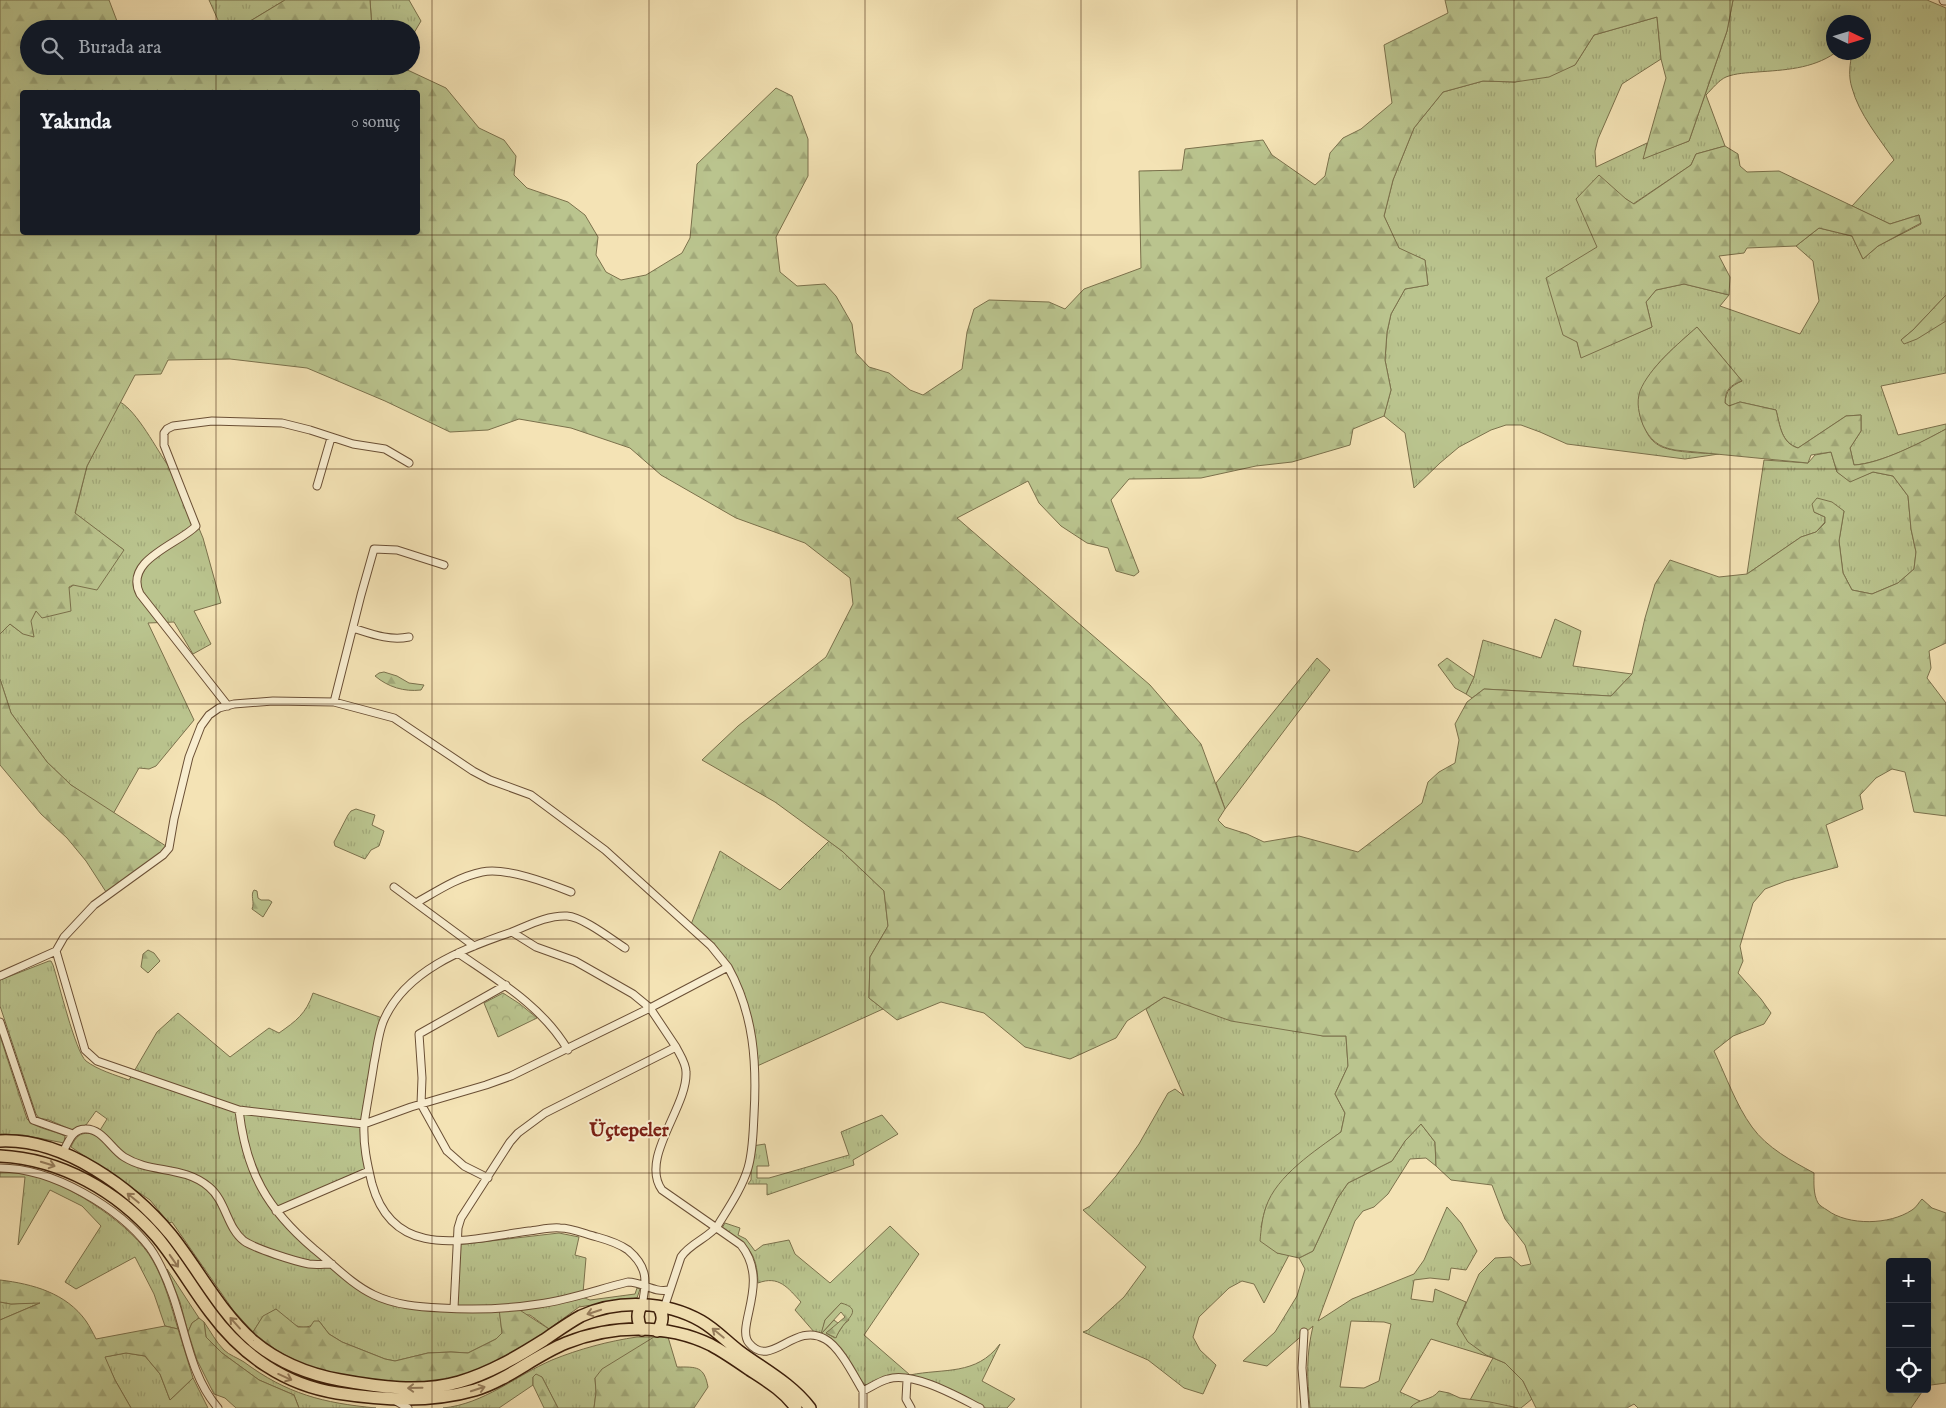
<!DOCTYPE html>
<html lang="tr">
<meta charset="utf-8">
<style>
body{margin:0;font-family:"IM FELL English",serif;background:#242831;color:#f1f3f6}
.controls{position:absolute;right:15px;bottom:15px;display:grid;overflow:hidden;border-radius:5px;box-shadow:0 5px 20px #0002}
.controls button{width:45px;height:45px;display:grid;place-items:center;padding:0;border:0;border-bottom:1px solid #363941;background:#171b24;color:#f1f3f6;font:25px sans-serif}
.compass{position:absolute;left:1826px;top:15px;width:45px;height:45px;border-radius:50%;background:#171b24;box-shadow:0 5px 20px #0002;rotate:94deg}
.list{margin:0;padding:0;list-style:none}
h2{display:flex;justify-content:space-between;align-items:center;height:65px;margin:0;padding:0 20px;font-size:21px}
h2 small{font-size:16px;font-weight:400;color:#9ea1a6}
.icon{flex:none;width:28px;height:28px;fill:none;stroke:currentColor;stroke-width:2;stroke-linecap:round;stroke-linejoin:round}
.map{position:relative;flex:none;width:1946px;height:1408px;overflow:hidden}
.search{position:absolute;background:#171b24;box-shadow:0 5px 20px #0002;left:20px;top:20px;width:400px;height:55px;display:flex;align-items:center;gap:12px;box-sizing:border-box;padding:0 18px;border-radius:28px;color:#9ea1a6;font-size:19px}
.panel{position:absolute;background:#171b24;box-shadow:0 5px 20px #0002;left:20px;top:90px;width:400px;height:145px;border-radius:5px}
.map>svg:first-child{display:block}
.grass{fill:url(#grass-tufts);stroke:#7b714c;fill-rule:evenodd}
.forest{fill:url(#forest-firs);stroke:#7b714c;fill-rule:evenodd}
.park{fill:url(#park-crowns);stroke:#7b714c}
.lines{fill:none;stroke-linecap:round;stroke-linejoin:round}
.minor-casing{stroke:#6a4f35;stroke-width:9}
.tertiary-casing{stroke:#6a4f35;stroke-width:11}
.primary-casing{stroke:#3c1e0a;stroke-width:14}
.minor{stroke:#f8edcf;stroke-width:7}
.tertiary{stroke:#f8edcf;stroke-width:9}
.primary{stroke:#f4e3b5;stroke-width:11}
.oneway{stroke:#988060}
.grid{fill:none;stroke:#3c1e0a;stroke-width:1;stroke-opacity:0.55}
.labels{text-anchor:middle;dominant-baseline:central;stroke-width:4;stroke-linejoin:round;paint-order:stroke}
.neighbourhood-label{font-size:19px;font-weight:bold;fill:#7a1f14;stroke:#f8edcf}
</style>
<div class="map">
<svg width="1946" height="1408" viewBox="0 0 1946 1408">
<defs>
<pattern id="grass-tufts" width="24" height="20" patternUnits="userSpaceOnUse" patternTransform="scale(1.25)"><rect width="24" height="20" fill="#bac48e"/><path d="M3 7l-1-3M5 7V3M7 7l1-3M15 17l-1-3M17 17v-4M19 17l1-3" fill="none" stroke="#a1a879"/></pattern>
<pattern id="forest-firs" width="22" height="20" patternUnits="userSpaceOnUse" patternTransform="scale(1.25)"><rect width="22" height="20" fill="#bac48e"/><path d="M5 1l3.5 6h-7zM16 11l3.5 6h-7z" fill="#a1a879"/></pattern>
<pattern id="park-crowns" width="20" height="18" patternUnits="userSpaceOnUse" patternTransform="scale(1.25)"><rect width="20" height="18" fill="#bac48e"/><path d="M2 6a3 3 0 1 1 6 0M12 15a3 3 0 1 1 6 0" fill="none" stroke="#a1a879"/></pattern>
</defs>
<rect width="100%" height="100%" fill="#f4e3b5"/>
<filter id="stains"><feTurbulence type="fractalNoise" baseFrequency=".004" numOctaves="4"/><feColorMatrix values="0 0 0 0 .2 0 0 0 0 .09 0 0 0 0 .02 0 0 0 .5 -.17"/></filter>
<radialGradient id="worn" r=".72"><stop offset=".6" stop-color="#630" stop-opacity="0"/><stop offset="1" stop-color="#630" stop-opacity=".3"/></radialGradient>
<path class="grass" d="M209 0H285L237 29H201L218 20Z
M370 0H409L421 21 411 38V29H372Z
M1733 0H1927L1946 8V295L1913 330 1901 340 1946 321V373L1881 386 1898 435 1946 424V429C1921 443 1882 463 1854 465L1850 448 1861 431V415L1846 416 1798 448C1781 442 1780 426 1776 410L1740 402 1729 406 1725 403C1726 390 1731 386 1742 381L1697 327C1671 351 1625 384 1643 424 1647 434 1651 442 1662 447 1677 453 1703 453 1719 454L1685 459 1567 444 1540 432 1521 425H1506L1491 430 1459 447 1440 463 1414 488 1405 433 1384 416 1391 390 1385 360 1387 333 1391 314 1405 289 1428 285 1425 260 1399 249 1384 216 1393 180 1414 128 1443 92 1483 81 1515 82 1575 65 1594 35 1657 17 1661 59 1622 84 1598 139 1595 151 1596 167 1647 143 1644 158 1689 141 1727 31ZM1834 22H1864V52L1852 53C1850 64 1848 76 1852 88 1859 114 1879 138 1894 160L1852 206 1890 224 1919 215 1921 224 1878 246 1863 259 1852 236 1819 228 1796 246 1813 261 1819 301 1800 334 1720 306 1729 295 1684 284 1656 290 1646 302 1652 327 1581 357 1577 342 1597 247 1626 199 1633 204 1691 165 1696 154 1725 146 1706 95C1712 89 1719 80 1726 77 1736 73 1747 73 1757 72 1784 70 1812 69 1835 53Z
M120 402C137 411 157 450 169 467L174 468 203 538 221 603 194 611 211 644 193 654 174 622 148 623 194 720 156 766 149 769 139 768 113 814 71 785 47 762 11 713 0 679V634L10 624 23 634 36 611 124 550 75 514 87 466Z
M1831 452 1837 472 1850 481 1873 472 1893 476 1908 496 1911 529 1916 552 1914 569 1898 583 1872 594 1852 590 1843 573 1839 541 1844 511 1814 512 1825 517V522L1816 532 1801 537 1747 574 1764 460 1808 463 1815 455Z
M1555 619 1581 631 1573 666 1632 674 1611 696 1484 689 1472 698 1466 694 1474 677 1483 640 1541 658Z
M1317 658 1330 670 1225 809 1216 783Z
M356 809 375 815 372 825 384 831 379 846 371 850 365 859 335 846 334 842 348 815 351 811Z
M829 841 842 851 884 891 888 926 870 957 869 998 883 1009 755 1067 751 1030 728 967 690 927 720 851 780 890Z
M49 961H51L53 965C59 983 75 1051 86 1061 98 1070 115 1075 129 1080L157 1032 178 1013 230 1057 269 1028 279 1033C296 1021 306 1014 313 993L385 1019 364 1124 369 1171 276 1211 343 1274 385 1299 454 1308 456 1245 559 1233 579 1237 575 1255 586 1258 583 1293 577 1295 590 1300 635 1294 637 1288 640 1289 637 1298 579 1307 549 1329 530 1315H500L502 1333 496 1339 468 1353 451 1352 428 1353 395 1361 385 1359 342 1342 329 1334 319 1321C300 1335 291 1323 276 1309L262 1318 253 1332 233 1310 172 1222 169 1223 150 1200 71 1147C77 1134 82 1131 97 1135L107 1119 96 1111 86 1125 72 1130 49 1120 39 1118 36 1114 0 1006V980Z
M1164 997 1198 1008 1323 1036H1346L1348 1066 1335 1094 1345 1113 1341 1132C1315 1151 1281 1176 1267 1205 1264 1211 1263 1220 1261 1227L1277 1253 1289 1255 1264 1303 1254 1284 1242 1281 1229 1288 1199 1317 1193 1337 1200 1350 1216 1365 1203 1394 1184 1388 1148 1360 1083 1332 1088 1330 1124 1297 1146 1267 1083 1210 1090 1206 1116 1176 1139 1144 1168 1093 1175 1089 1184 1096 1146 1009Z
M0 1036 27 1119C36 1129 53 1130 65 1136L64 1143 23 1135 0 1134Z
M882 1115 898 1134 853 1160 854 1165 767 1195V1184H748L751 1180 752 1146 765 1144 769 1166H757V1178H769L849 1155 841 1132Z
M1421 1124 1435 1142 1436 1166 1426 1158 1410 1159 1388 1194 1374 1207 1363 1211 1355 1221 1318 1321 1352 1299 1414 1274 1424 1260 1447 1207 1461 1223 1477 1251 1466 1270 1451 1268 1449 1280 1430 1278 1414 1280 1411 1299 1433 1302 1435 1289 1466 1302 1457 1324 1486 1355 1505 1363 1523 1381 1532 1399 1521 1408H1511L1470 1400 1493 1358 1431 1339 1400 1392 1420 1401 1410 1408H1310C1307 1377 1306 1356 1313 1326L1267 1366 1243 1361 1275 1332 1297 1296 1305 1269 1299 1258 1313 1251 1337 1199 1348 1183 1392 1161 1405 1141ZM1351 1321 1384 1322 1391 1324 1379 1381 1364 1388 1340 1387Z
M0 1172C11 1172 23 1172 34 1175 73 1187 133 1225 153 1261 165 1282 171 1306 178 1329L165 1326 154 1294 135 1257 76 1289 65 1282 101 1226 82 1206 50 1190 18 1245 25 1177H0Z
M725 1223 740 1228 738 1235 746 1239 755 1251 763 1245 789 1240 795 1254 830 1283 890 1226 919 1254 864 1335 910 1375C944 1368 976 1376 1000 1344L982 1381 1015 1399 1007 1408H986L945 1388 908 1378 867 1385 864 1384 846 1359 815 1333 795 1310 801 1302C788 1288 779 1275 758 1283 757 1251 747 1245 722 1228ZM841 1303 849 1320 844 1324 835 1338 826 1333 839 1324 834 1320 822 1333 825 1320Z
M167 1269 199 1318 192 1323 188 1332 180 1302Z
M0 1302 11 1304 42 1302 0 1320Z
M204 1322C211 1332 216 1342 224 1350 229 1355 238 1358 244 1362 287 1394 323 1403 376 1408H299L294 1395 259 1380 222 1353 206 1337Z
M637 1337H654L595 1378 596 1392 594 1408H558L542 1377H533V1385L499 1408H443C484 1404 515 1376 552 1360 579 1349 609 1341 637 1337Z
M126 1353 145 1356 160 1374 170 1400 193 1378 208 1408H131L115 1380 104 1357Z"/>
<path class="forest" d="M0 0H109L120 29H29V66H399L446 88 479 128 504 140 516 156 514 175 527 188 568 202 585 215 598 237 596 255 606 272 621 280 646 275 682 253 690 238 697 164 776 88 792 96 808 139V176L776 237 780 272 797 286 825 284 836 296 852 324 856 353 869 367 889 373 910 390 923 395 962 369 967 332 974 309 989 300 1049 302 1065 309 1084 289 1141 268 1139 171 1182 170 1185 149 1263 140 1272 155 1315 185 1325 176 1330 153 1343 138 1361 129 1392 103 1384 45 1448 13 1445 0H1733L1727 31 1689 141 1643 159 1666 78 1661 59 1657 17 1594 35 1575 65 1549 77 1515 82 1483 81 1443 92 1414 128 1393 180 1384 216 1399 248 1425 260 1428 285 1405 289 1391 314 1387 332 1385 360 1391 390 1384 416 1353 429 1350 445 1292 462 1256 466 1201 478 1129 479 1111 500 1139 572 1134 576 1116 571 1108 548 1087 543 1061 526 1039 503 1028 481 957 518 1150 685 1201 744 1225 809 1218 820 1225 827 1247 834 1264 842 1299 836 1358 852 1422 803 1428 782 1439 772 1455 763 1459 740 1455 724 1467 702 1484 689 1611 696 1632 674 1645 618 1655 584 1670 560 1719 577 1747 574 1801 537 1816 532 1825 523V517L1814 512 1812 504 1817 498 1832 502 1844 511 1839 541 1843 573 1852 590 1872 594 1898 583 1914 569 1916 552 1911 529 1908 496 1893 476 1873 472 1850 482 1837 472 1831 452 1811 455 1808 463 1675 450C1658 447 1650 440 1643 425 1639 414 1636 403 1640 391 1649 368 1679 343 1697 327L1742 381C1730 385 1725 390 1725 403L1729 406 1740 402 1776 410C1780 425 1781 443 1798 448L1846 416 1861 415V431L1850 448 1854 465C1880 464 1922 442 1946 429V643L1929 651 1931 668 1927 678 1946 703V816L1914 812 1905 772 1892 769 1876 778 1860 795 1863 809 1826 825 1838 867 1786 881 1765 889 1753 903 1740 946 1743 961 1738 973 1761 999 1771 1013 1764 1024 1733 1036 1714 1051C1726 1076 1736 1105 1752 1127 1767 1148 1792 1161 1814 1173 1814 1182 1813 1194 1818 1203 1820 1206 1824 1208 1827 1210 1848 1226 1890 1225 1912 1210 1916 1208 1919 1202 1922 1199L1932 1208 1946 1213V1383L1931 1385 1927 1387V1262H1890V1389H1924L1911 1408H1638L1634 1404 1627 1408H1536L1523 1381 1505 1363 1486 1355 1468 1342 1457 1324 1479 1274 1495 1258 1511 1257 1521 1266 1531 1264 1525 1245 1505 1219 1492 1185 1451 1180 1436 1166 1435 1142 1421 1124 1405 1141 1392 1161 1348 1183 1337 1199 1313 1251 1299 1258 1277 1253 1260 1241C1261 1230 1262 1218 1266 1207 1276 1176 1316 1150 1341 1132L1345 1113 1335 1094 1348 1066 1346 1036H1323L1231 1021 1164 997 1127 1021 1116 1038 1070 1059 1025 1047 984 1013 941 1002 897 1020 869 998 870 957 888 926 884 891 842 851 775 802 702 760 738 726 826 657 853 604 850 578 805 543 736 518 661 475 630 448 571 428 519 419 488 430 450 432 385 401 307 368 230 359 168 360 161 374 135 375 87 466 75 513 124 550 97 590 73 585 69 587 71 611 42 618 36 611 31 621 34 637 23 634 10 624 0 634ZM22 92H418V232H22Z
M285 0H370L372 29H237Z
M1725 146 1738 154 1740 166 1747 172 1779 171 1890 224 1919 215 1921 223 1878 246 1863 259 1852 236 1819 228 1796 246 1747 248 1744 253 1719 256 1730 277 1729 295 1684 284 1656 290 1646 302 1652 327 1581 358 1577 342 1563 335 1546 278 1597 247 1576 199 1599 175 1626 199 1634 204 1691 165 1696 154Z
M1946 295V321L1917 339 1904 344 1901 340 1913 330Z
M1447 658 1474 677 1466 694 1455 688 1438 665Z
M384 672 397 676 409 683 424 685 421 690C404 692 388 687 375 676L379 673Z
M0 679 11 713 47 762 71 785 169 848 108 895 86 861 67 838 41 814 0 765Z
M254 890 257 891 258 898 261 900H269L272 902 263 917 252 909C255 902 250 895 254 890Z
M148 950 154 953 160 961 148 973 141 967 143 954Z
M0 1280C33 1284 66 1293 86 1321 90 1327 93 1333 96 1339L165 1326 178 1329 193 1378 170 1400 160 1374 145 1356 126 1353 105 1357 115 1380 131 1408H0V1320L40 1303 11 1304 0 1302Z
M841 1303C863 1309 848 1318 842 1327 839 1331 837 1335 836 1338L826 1333 845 1317 841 1312 821 1334 825 1320Z
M515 1307 549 1329C523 1348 491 1369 459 1377 413 1389 340 1381 297 1361 281 1354 267 1344 253 1332L263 1316 276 1309 298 1327H310L314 1321H319L329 1334 342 1342 385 1359 395 1361 428 1353 451 1352 468 1353 496 1339 502 1333 499 1309Z
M199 1318 204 1322 206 1337 222 1353 259 1380 294 1395 299 1408H236L225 1398 214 1394 197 1360 188 1332 192 1323Z
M654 1337H668L677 1367C697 1367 704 1366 708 1387L694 1408H594L596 1392 595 1378 602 1369Z
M536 1374 542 1377 558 1408H544L533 1385V1377Z
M1439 1391 1449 1393 1460 1398 1490 1402 1518 1408H1410C1418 1398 1432 1401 1439 1391Z"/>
<path class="park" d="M503 993 520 1004 537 1018 498 1037 484 1003Z"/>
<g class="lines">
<defs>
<path id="minor" d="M317 486 331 438
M353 628C372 634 389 641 409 637
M334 702 361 595 374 549 397 550 444 565
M228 706 140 594C123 560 179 544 196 526L164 445V433L167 429 173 426 212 421 282 423 310 430 353 444 385 449 409 463
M394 887 474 946
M416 903C437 891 458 877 482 872 506 867 548 883 571 892
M625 948C611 939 583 917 567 916 548 915 529 925 512 932L536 947 575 961 633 994 650 1008 511 1076 486 1085 411 1107 364 1124C363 1145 367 1163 372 1184 394 1263 468 1239 529 1231 539 1230 550 1227 560 1228 572 1228 585 1234 597 1237 608 1240 618 1243 628 1250 648 1267 647 1281 642 1305
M56 951 85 1050 97 1061 239 1110 364 1124C367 1104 371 1083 374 1063 377 1049 378 1035 383 1022 404 971 464 948 512 932
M458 953C499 981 542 1006 568 1050
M0 976 56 951 64 937 94 905 163 855 169 848 174 819 189 757 201 726 209 715 219 708 234 704 273 701 334 702 394 718 473 771 490 780 531 795 605 850 711 946 728 967 650 1008 676 1047 545 1113 518 1133 510 1142 461 1218 458 1228 454 1308
M0 1022 33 1120 73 1134
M676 1047C680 1055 686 1063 686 1072 688 1107 639 1158 662 1190L741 1245C771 1283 735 1326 749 1343 771 1370 794 1321 825 1339 840 1347 854 1376 863 1391 871 1387 880 1381 888 1379 913 1371 958 1397 980 1408
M239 1110C246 1172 267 1209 314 1249 334 1265 351 1284 374 1295 395 1305 419 1307 441 1308 474 1310 507 1309 539 1304 569 1300 599 1289 628 1282 643 1282 653 1293 669 1290
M63 1152C68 1143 72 1129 85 1129 102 1128 111 1149 124 1157 151 1174 183 1165 209 1187 226 1201 227 1228 244 1241 256 1249 294 1261 309 1264 317 1265 324 1264 332 1264
M0 1168C52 1168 119 1207 150 1248 160 1262 167 1279 173 1296 186 1333 191 1377 218 1408
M488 1178 464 1166 447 1151 421 1104 422 1078 419 1034 506 985
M276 1211 369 1171
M664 1308 681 1257C690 1243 709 1238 718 1225 729 1207 742 1188 748 1168 753 1151 753 1133 754 1115 757 1063 754 1014 728 967
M1304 1332 1302 1368 1305 1408
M907 1380 906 1399 911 1408
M394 1400 408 1408
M863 1408V1391"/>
<path id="tertiary" d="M1944 0H1946"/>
<path id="primary" d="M0 1141C64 1138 132 1188 171 1235 199 1270 219 1311 253 1341 278 1362 308 1374 340 1380 378 1387 421 1393 459 1382 490 1373 517 1357 544 1340 556 1332 568 1323 581 1316 618 1299 666 1301 701 1321 715 1329 726 1341 739 1351 763 1369 791 1383 810 1408
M0 1156C61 1159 117 1191 157 1237 177 1261 192 1288 211 1313 242 1355 285 1385 337 1393 383 1400 430 1403 475 1390 508 1380 534 1356 566 1343 611 1325 666 1323 711 1345 724 1352 737 1361 750 1370 767 1381 784 1391 796 1408
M642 1305C636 1313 637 1321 642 1330
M657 1331C663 1323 664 1314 658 1307"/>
</defs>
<use href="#minor" class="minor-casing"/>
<use href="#tertiary" class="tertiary-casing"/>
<use href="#primary" class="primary-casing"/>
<use href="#minor" class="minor"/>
<use href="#tertiary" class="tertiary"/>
<use href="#primary" class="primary"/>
</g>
<defs><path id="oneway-shaft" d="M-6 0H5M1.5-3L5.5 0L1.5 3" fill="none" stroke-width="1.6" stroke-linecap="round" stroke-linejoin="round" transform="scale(1.25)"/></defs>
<g class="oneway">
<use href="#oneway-shaft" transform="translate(48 1164) rotate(17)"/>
<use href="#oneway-shaft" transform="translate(133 1198) rotate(-141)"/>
<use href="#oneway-shaft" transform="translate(174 1261) rotate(55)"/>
<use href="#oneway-shaft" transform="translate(594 1312) rotate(162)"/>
<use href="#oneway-shaft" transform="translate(235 1323) rotate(-132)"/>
<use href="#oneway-shaft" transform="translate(718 1333) rotate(-141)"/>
<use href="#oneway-shaft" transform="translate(285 1377) rotate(24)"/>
<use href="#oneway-shaft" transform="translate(415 1388) rotate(179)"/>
<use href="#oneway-shaft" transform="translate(478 1389) rotate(-18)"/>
</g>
<path class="grid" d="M216 0V29M432 0V1408M649 0V1408M865 0V1408M1081 0V1408M1297 0V1408M1514 0V1408M1730 0V1408M216 66V92M216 232V1408M0 235H1946M0 469H1946M0 704H1946M0 939H1946M0 1173H1946"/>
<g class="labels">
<g class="neighbourhood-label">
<text x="629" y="1131">Üçtepeler</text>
</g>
</g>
<rect width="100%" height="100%" filter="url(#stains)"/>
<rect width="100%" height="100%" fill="url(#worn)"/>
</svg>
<div class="controls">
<button>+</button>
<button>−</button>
<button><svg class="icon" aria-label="locate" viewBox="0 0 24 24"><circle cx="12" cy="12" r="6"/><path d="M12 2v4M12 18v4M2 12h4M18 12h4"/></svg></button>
</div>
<svg class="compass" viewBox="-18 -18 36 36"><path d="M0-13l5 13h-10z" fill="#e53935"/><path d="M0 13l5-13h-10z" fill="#9ea1a6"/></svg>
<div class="search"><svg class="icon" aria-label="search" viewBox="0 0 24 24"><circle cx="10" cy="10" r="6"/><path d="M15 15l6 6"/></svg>Burada ara</div>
<section class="panel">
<h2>Yakında<small>0 sonuç</small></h2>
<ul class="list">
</ul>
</section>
</div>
